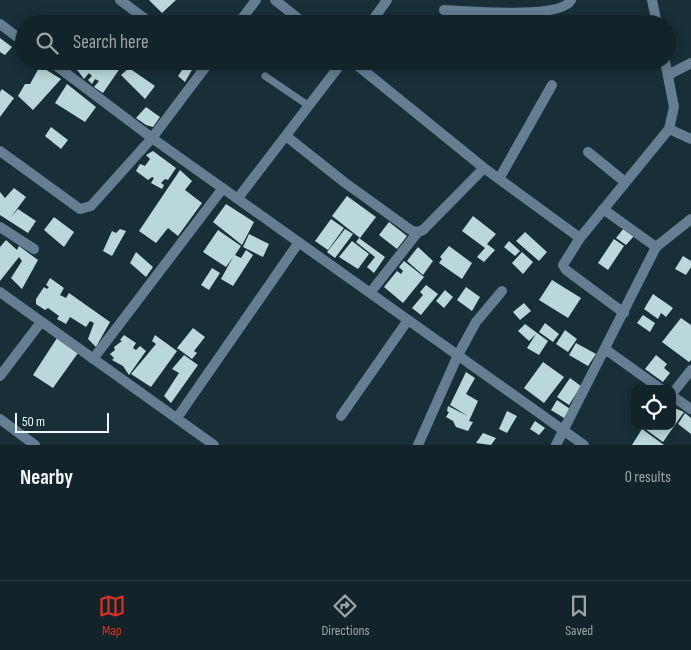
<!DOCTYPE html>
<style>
body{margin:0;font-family:"Sofia Sans Condensed",sans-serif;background:#1b2b31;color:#f1f3f6}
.controls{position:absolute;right:15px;bottom:15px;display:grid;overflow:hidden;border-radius:10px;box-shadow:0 2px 12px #0003}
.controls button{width:45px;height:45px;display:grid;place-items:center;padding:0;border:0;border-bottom:1px solid #314046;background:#122329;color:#f1f3f6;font:25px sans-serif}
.scale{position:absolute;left:15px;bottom:12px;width:94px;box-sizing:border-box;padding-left:5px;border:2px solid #e8f6fb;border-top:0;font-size:14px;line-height:18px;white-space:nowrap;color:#e8f6fb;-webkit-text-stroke:4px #182f37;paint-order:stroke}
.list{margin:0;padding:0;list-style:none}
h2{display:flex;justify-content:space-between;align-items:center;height:65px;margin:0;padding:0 20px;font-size:21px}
h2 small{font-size:16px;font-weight:400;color:#9ca4a8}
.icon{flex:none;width:28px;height:28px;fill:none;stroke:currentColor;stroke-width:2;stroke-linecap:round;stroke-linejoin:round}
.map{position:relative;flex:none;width:691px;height:445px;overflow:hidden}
.search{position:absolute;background:#122329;box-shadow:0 2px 12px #0003;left:15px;right:15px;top:15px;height:55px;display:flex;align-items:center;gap:12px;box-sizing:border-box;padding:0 18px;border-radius:28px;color:#9ca4a8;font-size:19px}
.sheet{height:135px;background:#122329}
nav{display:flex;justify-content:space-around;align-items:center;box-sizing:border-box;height:70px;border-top:1px solid #314046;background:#122329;font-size:14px;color:#9ca4a8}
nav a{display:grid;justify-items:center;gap:2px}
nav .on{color:#d93025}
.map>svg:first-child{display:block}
.building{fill:#bad8db}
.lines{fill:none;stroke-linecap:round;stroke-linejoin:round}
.service{stroke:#657e92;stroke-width:7}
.minor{stroke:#657e92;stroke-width:10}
</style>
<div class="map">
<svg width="691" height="445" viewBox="0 0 691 445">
<rect width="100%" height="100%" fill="#182f37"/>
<path class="building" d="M149 0H176L162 13Z
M0 38 12 47 5 55 0 52Z
M66 61H87L84 65 87 67 91 61H125L103 93 94 87 99 81 95 79 92 84 88 80 92 76 89 73 84 79 78 71Z
M187 63 193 68 185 82 178 76Z
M40 66 61 79 33 110 18 96 25 84H30Z
M129 68 155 86 145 99 121 75Z
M67 84 96 107 85 122 55 103Z
M2 89 14 98 0 117V92Z
M146 107 160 117 153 127 146 125 136 118Z
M51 127 68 140 61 149 45 136Z
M153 151 176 168 168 180 165 179 161 183 164 185 162 189 151 183 154 178 152 177 148 180 136 171 140 164 145 166 150 159 146 155Z
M180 170 192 181 185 190 202 203 178 236 168 228 156 243 139 231Z
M14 188 26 197 11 217 18 209 36 221 28 233 0 215V192L5 198Z
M347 196 376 217 360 238 332 216Z
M226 204 254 222 242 245 213 222Z
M473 216 496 234 487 244 495 250 484 262 477 257 485 248 462 231Z
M54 217 74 232 64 247 44 230Z
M331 219 344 228 328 250 315 241Z
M389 222 407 236 397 249 379 235Z
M624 228 634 236 626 245 616 238Z
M120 229 126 231 112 256 103 251 112 231 116 233Z
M345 229 353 234 335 258 327 252Z
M218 230 241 246 235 255 241 258 246 250 253 255 233 286 221 279 233 257 226 267 203 252Z
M525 232 547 252 539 261 516 241Z
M249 234 269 244 263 257 243 247Z
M359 238 385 257 374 273 367 267 375 257 356 242Z
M614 239 624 246 608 270 598 263Z
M6 240 17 250 19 246 38 260 22 289 11 278 22 261 19 257 0 281V247Z
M352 241 369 254 358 269 339 257Z
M509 241 520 251 515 256 504 247Z
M449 246 472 263 462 279 439 263 442 259 440 257Z
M418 247 433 261 423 275 407 261Z
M136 252 153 267 146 277 130 263Z
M522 252 533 262 523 274 512 263Z
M683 256 691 261V267L686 275 675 269Z
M404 261 424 277 403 303 384 287 397 271 401 274 403 271 399 267Z
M212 268 220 273 209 290 201 285Z
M50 278 64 288 60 295 66 298 69 293 110 322 96 347 88 339 94 323 90 321 86 327 70 317 66 324 57 319 59 316 48 308 45 310 36 304V299L44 287 47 289 49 287 46 285Z
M552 280 581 298 568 318 539 300Z
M426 285 438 294 421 315 412 308 423 295 420 292Z
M466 287 480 297 472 311 457 300Z
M445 290 453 297 444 308 436 301Z
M653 294 673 308 666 317 661 313 658 319 644 309Z
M524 303 531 311 520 320 513 312Z
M643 315 655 323 650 332 637 323Z
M681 318 691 325V360L689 362 662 342Z
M545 323 559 334 553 342 539 332Z
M525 324 548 341 539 355 527 348 536 334 529 341 518 331Z
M193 328 205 337 194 351 197 353 192 359 177 348Z
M565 330 577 339 568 352 556 344Z
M124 335 136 343 133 348 136 350 140 346 146 351 129 375 123 366 112 360 114 358 110 354 115 350 114 347 122 341 120 340Z
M155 335 177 351 151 387 131 374 156 344 152 341Z
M57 338 78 353 53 388 33 375Z
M576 343 596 354 588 366 569 355Z
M184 355 198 365 171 403 164 396 179 373 172 369Z
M656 355 667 364 664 368 670 373 663 382 645 369Z
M543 362 564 377 544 403 524 388Z
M466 372 475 378 466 394 478 401 469 421 473 422 468 431 456 427 453 421 446 417 449 412 447 411 448 406 468 416 450 405Z
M570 378 581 386 569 405 557 397Z
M557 400 570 409 564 418 551 410Z
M672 407 684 412 663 442 641 426H672Z
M507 411 517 416 507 433 499 429Z
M685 413 691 418V434L678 424Z
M535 421 545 428 539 435 530 429Z
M642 429 664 445H632Z
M483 433 496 438 491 445 476 443Z"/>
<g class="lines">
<path class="service" d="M265 76 309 106"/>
<path class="minor" d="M120 0 152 24
M275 0 305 24
M652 0 657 24
M444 10C467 11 561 20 571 0
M0 24 24 42
M238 24 256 0
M370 24 387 0
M50 61 152 138 584 445
M352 61 484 168 580 238
M668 75 691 63
M669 129 691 139
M286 136 344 182 412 231 418 232
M0 151 80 209 91 206 152 138 210 61
M588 152 625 182
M499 179 552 85
M238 198 343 61
M603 209 656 247
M0 227 34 249
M0 292 214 445
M370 293 418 232 423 230 484 168
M624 313 566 270 563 265 580 238 669 129 674 107 665 61
M605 349 661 389
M93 359 223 188
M0 376 41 322
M672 394 691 370
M672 396 691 409
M341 416 408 320
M177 418 299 242
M0 419 35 445
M418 445 458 355 476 322 502 291
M556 445 656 247 691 219"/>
</g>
</svg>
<div class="controls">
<button><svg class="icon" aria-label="locate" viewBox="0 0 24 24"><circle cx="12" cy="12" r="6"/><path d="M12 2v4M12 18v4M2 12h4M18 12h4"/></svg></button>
</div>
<div class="scale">50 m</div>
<div class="search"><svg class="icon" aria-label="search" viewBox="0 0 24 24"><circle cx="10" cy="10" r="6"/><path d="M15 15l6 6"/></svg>Search here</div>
</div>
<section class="sheet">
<h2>Nearby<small>0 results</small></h2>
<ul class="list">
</ul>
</section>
<nav>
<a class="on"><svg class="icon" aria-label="map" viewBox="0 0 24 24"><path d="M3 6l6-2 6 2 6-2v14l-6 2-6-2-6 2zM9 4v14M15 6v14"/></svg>Map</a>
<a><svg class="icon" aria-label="directions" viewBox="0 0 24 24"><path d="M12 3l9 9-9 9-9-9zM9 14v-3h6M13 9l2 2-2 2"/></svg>Directions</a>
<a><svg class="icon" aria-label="saved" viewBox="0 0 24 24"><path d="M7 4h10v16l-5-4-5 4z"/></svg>Saved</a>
</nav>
